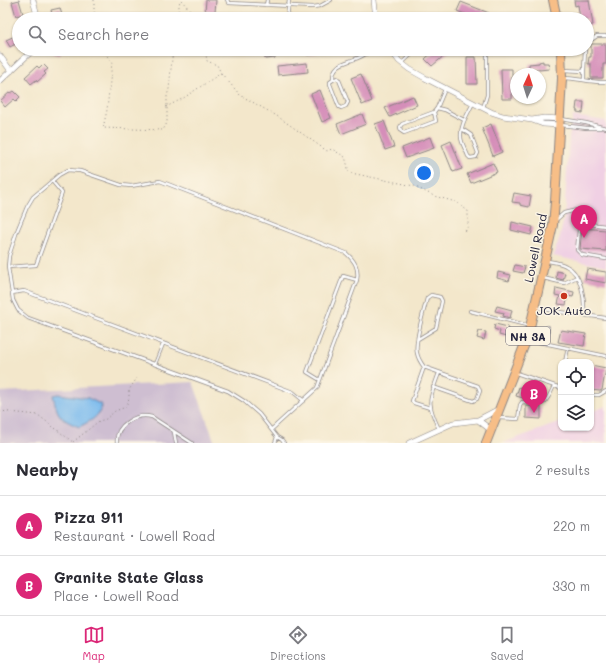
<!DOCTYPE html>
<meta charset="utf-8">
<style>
body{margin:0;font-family:Mali,sans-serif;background:#f7f7f7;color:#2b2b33}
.controls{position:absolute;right:12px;bottom:12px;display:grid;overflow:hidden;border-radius:8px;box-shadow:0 1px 3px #0004}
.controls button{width:36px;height:36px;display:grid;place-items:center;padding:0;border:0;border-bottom:1px solid #e1e1e2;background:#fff;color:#2b2b33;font:20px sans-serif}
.compass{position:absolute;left:510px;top:68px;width:36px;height:36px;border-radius:50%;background:#fff;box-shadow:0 1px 3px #0004;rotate:4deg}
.you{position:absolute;left:424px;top:173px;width:14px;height:14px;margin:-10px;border:3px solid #fff;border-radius:50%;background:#1a73e8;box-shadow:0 0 0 6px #1a73e833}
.badge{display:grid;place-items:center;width:26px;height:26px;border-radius:50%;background:#db2777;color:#fff;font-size:13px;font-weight:700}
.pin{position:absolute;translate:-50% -33px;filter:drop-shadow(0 1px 2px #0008)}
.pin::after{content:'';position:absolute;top:21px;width:14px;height:12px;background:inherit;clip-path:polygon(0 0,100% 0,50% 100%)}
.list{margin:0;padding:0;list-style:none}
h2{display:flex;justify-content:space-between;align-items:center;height:52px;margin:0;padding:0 16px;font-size:17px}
h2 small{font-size:13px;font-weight:400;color:#7c7c81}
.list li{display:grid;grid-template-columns:26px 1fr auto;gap:12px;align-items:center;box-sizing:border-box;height:60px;padding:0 16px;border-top:1px solid #e1e1e2}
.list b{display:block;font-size:15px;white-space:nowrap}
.list p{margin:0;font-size:13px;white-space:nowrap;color:#7c7c81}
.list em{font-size:13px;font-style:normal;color:#7c7c81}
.icon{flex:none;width:22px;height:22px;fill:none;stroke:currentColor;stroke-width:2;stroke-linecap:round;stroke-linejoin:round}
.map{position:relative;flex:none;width:606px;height:443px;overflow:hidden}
.search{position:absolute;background:#fff;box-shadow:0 1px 3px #0004;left:12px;right:12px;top:12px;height:44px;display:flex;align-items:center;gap:10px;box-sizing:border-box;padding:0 14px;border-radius:22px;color:#7c7c81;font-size:15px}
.sheet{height:172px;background:#fff}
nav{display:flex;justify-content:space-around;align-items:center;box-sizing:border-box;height:56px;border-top:1px solid #e1e1e2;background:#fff;font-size:11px;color:#7c7c81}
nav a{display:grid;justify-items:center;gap:2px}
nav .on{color:#db2777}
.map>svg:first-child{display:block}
.built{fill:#f0d0e4}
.industrial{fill:#cebed1}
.water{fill:#79baee;stroke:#4e6e94}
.building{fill:#d58eb9}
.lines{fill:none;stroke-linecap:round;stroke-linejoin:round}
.lane-casing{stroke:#8a8483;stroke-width:4}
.street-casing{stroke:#8a8483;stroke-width:6}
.primary-casing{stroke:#8a8483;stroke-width:10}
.path{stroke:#8a8483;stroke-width:1;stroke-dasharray:1 3;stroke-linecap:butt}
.lane{stroke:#fff;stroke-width:2.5}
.street{stroke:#fff;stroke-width:5}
.primary{stroke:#f7be87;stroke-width:8}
.poi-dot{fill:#c8321e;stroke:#fcf5e5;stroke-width:1.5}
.labels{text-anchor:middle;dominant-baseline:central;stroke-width:3;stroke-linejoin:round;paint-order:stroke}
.shield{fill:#fcf5e5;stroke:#63616e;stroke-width:1}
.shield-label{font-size:11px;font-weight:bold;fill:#22223b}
.street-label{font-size:12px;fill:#22223b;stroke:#fcf5e5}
.poi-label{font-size:12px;fill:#22223b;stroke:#fcf5e5}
</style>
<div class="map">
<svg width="606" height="443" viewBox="0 0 606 443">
<rect width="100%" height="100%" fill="#fcf5e5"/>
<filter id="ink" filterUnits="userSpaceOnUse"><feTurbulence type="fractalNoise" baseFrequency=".025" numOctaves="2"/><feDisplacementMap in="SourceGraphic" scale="8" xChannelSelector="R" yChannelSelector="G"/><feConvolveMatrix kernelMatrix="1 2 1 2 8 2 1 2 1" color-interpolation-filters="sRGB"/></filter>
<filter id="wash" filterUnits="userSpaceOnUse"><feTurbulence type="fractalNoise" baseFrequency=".012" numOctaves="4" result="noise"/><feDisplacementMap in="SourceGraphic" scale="16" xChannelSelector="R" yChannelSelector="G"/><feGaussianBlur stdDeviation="0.9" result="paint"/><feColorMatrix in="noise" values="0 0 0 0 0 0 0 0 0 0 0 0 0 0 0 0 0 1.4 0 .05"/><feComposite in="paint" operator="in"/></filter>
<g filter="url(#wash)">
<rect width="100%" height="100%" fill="#f3e7cb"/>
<path class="built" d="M573 116 606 121V267L553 256 560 236 564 218 569 137Z
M606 406V443H503L561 422V428H591V412Z"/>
<path class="industrial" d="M193 382 215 443H0V392Z"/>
<path class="water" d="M58 394 88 398 102 405C99 418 90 421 79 427 59 418 58 417 53 395Z"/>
<g id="blocks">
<path class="building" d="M19 0 23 14 16 16 12 2Z
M206 0H216L215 12 205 11Z
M574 0H589L593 25 587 26V19H580L578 5 575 6Z
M461 2 489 13 486 19H478L457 11Z
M60 8 63 19 53 18 51 10Z
M222 14 248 16V19H222Z
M19 34V42L10 47 6 40Z
M591 44H606V64H603V78H591V64H588L589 57H591Z
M55 49H62L60 55 53 53Z
M264 49H274L275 58 265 59Z
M307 49H317V54L307 55Z
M436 49H452L432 66 425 59Z
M467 57H476L477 84H467Z
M543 61V63H548L549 69 539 70V69H529V64L539 63V62Z
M307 63 308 72 278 75 277 66Z
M43 64 48 69 44 72 46 74 37 82 36 80 31 84 25 77 37 66 39 68Z
M501 69H512V99H502Z
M361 74 372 101 362 105 351 78Z
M320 90 331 118 322 122 311 94Z
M14 91 20 97 16 101 14 99 5 107 0 101 10 92 11 93Z
M413 96 417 105 390 117 385 108Z
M577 102H584L583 113 577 112V110H576Z
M362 114 366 124 341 134 337 124Z
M384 121 394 147 385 150 375 124Z
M491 124 502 152 493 156 482 128Z
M430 137 434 148 406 158 402 148Z
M451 141 462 169 453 172 442 145Z
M493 163 497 172 471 183 467 174Z
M514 193 531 196 529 207 520 205V203L512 202Z
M512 222 533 227 531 235 511 230Z
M582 228 606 230V251L580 249Z
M515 265 525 267 523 273 513 271Z
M587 269 606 272V283L585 279Z
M557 271 565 273 563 280 556 278Z
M498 272 511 275 509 281 497 278Z
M556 288 574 292 573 297 568 296 566 305 558 304 560 296 555 295Z
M497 306 512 310 510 318 503 316 504 313 495 311Z
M495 324 508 327 506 337 499 335 500 331 494 329Z
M561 330 586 334 584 346 558 342Z
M479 331 486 332 484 340 477 338Z
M591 365 606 368 602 390 600 391 591 390Z
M519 387 528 390 529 387 534 389 530 400 516 396Z
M526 406 541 407V419L526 418Z"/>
</g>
</g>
<g filter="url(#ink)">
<use href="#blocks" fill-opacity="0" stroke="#8a8483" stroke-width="1"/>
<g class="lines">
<defs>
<path id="lane" d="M227 0 229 3 313 7 320 6 331 0
M266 5 267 0
M287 19 289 0
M587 43 597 36H606
M285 49V52L288 53 293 52 295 49
M402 63 417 49
M563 70 584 71 585 49
M563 78C578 78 591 83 606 82
M584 79V71
M333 80 337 78 339 80 348 102 346 106 341 108 339 107 330 84V82L333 80C332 64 345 63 355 59 362 57 367 53 373 49
M437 108 445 89
M483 108 487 95V49
M434 112 436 121 404 133 401 131 400 127 402 124 434 112 437 108 445 110 464 120
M561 119 586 123 606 128
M561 125 587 128H600
M462 129 471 135 478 153 476 157 470 158 468 156C466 150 461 143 461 137 460 125 468 114 473 103
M556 220 564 213 581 209 577 250 582 255 606 259
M580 223 606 226
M547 261C553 262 561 263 566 266 582 273 585 300 584 315
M8 267 36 265 62 193 52 181
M543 278 564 283 577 277
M12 293 24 291 293 392 304 401
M535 307 560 312 606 318
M470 311 530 326
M418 339 436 328 442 301 440 297 431 295 427 298C424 311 414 342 417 353 418 358 421 363 424 367L478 386 480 391 477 399 473 401 433 387
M529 340 606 356
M546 343 548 327
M565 362 568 348
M155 364 163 344
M424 367 412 401 414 403 430 408
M439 373C429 400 426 402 439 429
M516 373 561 388V386
M320 380 307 372 343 276 357 280
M591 395H599L606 391
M498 418 518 419 520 405 522 402C545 403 544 408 554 386
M272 429 317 388 357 280C359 268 355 261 346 253L160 181 131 186 121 185 80 171 68 170 59 175 33 197 27 207 17 231 9 256 8 267 13 300 18 310 28 318 228 391 244 401 259 414 277 437 282 440 284 443
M174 432 176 443
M117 443C115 425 136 413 152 417L192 443
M275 443 277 437"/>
<path id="street" d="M33 0 38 19
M374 0 376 19
M390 49 399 61 409 69 425 78 491 112 503 116 532 120 543 124 560 125
M0 56 11 71
M0 81 34 49
M532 120 544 118 560 119
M478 420 491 430
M409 443 453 423 478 420 499 409"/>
<path id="primary" d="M553 0 557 19
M486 443 528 336 553 225 555 202 562 78 561 49"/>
</defs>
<use href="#lane" class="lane-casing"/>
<use href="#street" class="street-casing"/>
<use href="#primary" class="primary-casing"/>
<path class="path" d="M94 0V11L96 19
M181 0 198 19
M177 19 180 0
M104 49 107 56 112 62 107 110 103 128 163 130 167 123V96L169 89 173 49
M221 73 240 95 277 116 327 151 332 149 345 157 348 167 347 170 351 173 414 186 434 196 456 202 468 211V226L465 232
M166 107 182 99 221 73 217 65 207 61 205 49
M0 411 38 415 74 443
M73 442 99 421 106 419 115 411 126 407 129 398V390L137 378"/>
<use href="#lane" class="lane"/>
<use href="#street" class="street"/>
<use href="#primary" class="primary"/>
</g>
</g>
<circle class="poi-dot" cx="564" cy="296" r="4"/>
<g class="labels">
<rect class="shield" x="506" y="327" width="44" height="18" rx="3"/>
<g class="shield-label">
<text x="528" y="336">NH 3A</text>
</g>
<g class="street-label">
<text transform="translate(535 248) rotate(-78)">Lowell Road</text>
</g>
<g class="poi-label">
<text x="564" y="310">JOK Auto</text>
</g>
</g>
</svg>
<div class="controls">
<button><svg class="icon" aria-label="locate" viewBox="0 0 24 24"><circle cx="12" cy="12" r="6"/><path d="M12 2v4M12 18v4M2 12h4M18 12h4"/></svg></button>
<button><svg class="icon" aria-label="layers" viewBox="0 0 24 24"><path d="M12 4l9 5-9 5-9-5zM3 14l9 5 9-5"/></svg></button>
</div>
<svg class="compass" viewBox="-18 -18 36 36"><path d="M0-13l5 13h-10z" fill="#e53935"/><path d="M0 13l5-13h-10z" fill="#7c7c81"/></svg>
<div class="you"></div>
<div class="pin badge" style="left:584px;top:238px">A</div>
<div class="pin badge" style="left:534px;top:413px">B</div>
<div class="search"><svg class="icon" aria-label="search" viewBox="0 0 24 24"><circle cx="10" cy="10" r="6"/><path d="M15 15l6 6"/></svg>Search here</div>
</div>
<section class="sheet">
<h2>Nearby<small>2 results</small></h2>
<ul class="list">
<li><span class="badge">A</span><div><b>Pizza 911</b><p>Restaurant · Lowell Road</p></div><em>220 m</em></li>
<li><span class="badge">B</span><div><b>Granite State Glass</b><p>Place · Lowell Road</p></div><em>330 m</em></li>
</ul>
</section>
<nav>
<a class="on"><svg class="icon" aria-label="map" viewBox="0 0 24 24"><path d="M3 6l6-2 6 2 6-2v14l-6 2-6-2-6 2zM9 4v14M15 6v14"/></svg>Map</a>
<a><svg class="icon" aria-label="directions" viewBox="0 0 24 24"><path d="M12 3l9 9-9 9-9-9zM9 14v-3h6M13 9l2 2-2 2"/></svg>Directions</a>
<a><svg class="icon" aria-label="saved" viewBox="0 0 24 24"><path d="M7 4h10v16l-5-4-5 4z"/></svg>Saved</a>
</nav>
